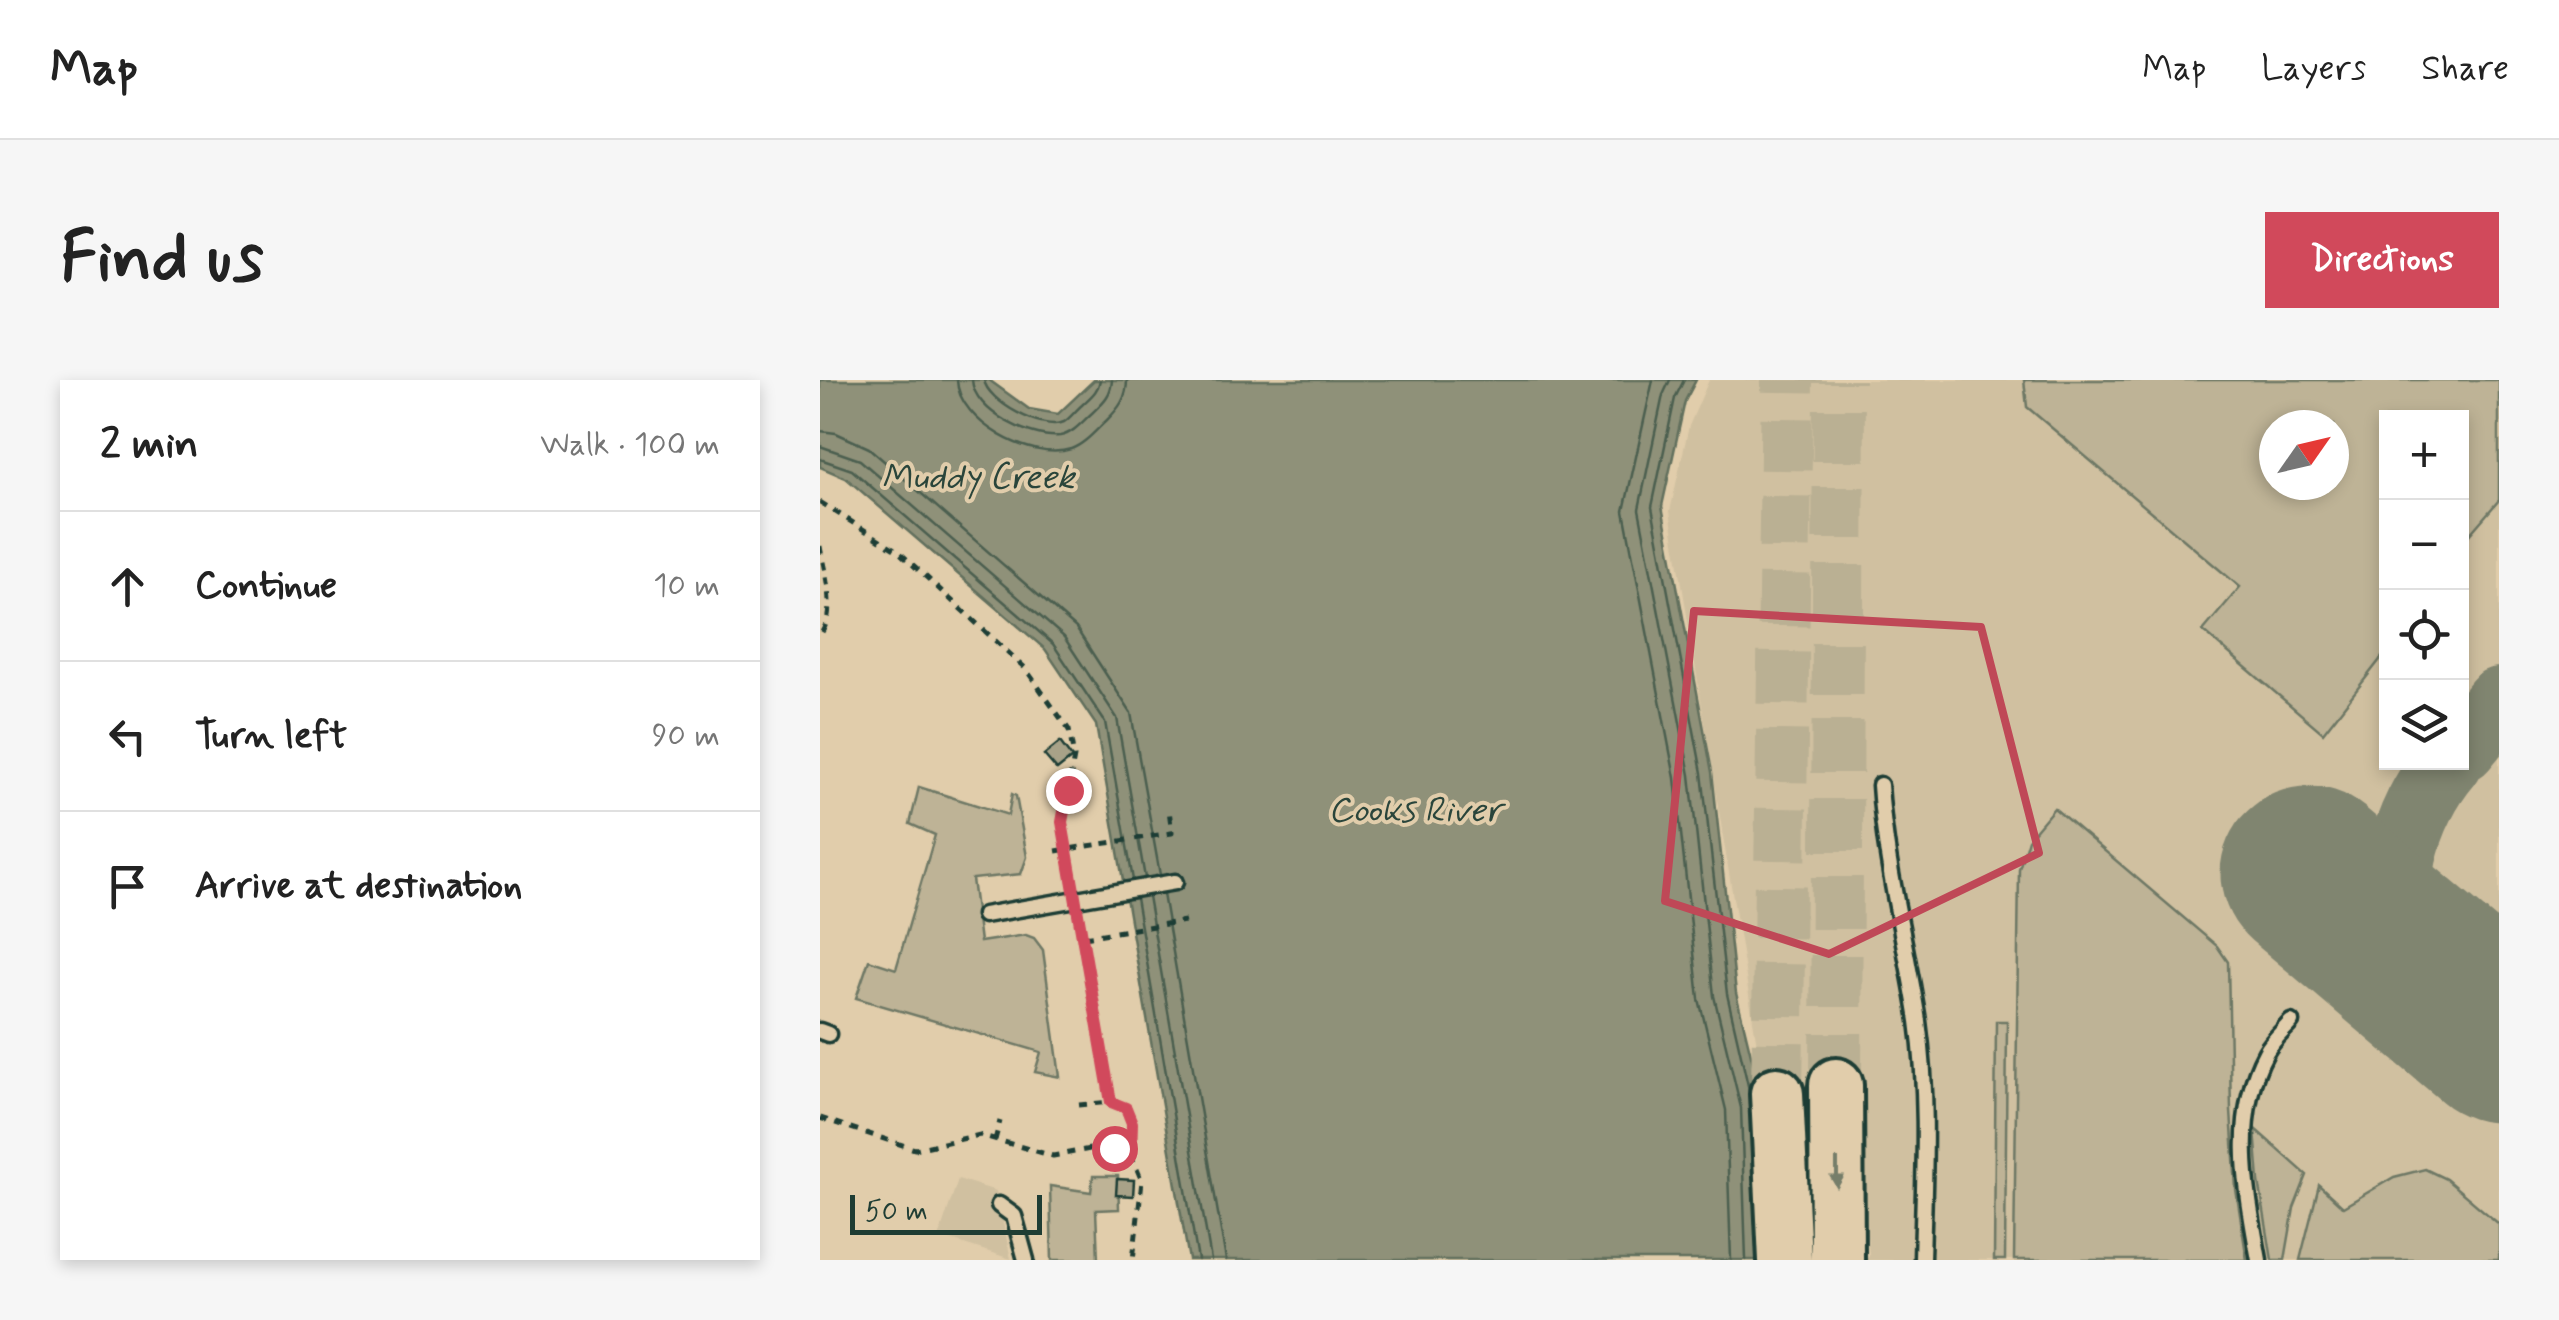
<!DOCTYPE html>
<meta charset="utf-8">
<style>
body{margin:0;font-family:Mynerve,sans-serif;background:#f6f6f6;color:#222}
.controls{position:absolute;right:30px;top:30px;display:grid;overflow:hidden;border-radius:0px;box-shadow:0 5px 15px #0003}
.controls button{width:90px;height:90px;display:grid;place-items:center;padding:0;border:0;border-bottom:2px solid #e0e0e0;background:#fff;color:#222;font:50px sans-serif}
.compass{position:absolute;left:1439px;top:30px;width:90px;height:90px;border-radius:50%;background:#fff;box-shadow:0 5px 15px #0003;rotate:56deg}
.scale{position:absolute;left:30px;bottom:25px;width:192px;box-sizing:border-box;padding-left:10px;border:5px solid #1f3d34;border-top:0;font-size:28px;line-height:35px;white-space:nowrap;color:#1f3d34;-webkit-text-stroke:8px #e1cdab;paint-order:stroke}
.stop{position:absolute;width:30px;height:30px;margin:-22px;border:8px solid #d1495b;border-radius:50%;background:#fff}
.stop.end{background:#d1495b;border-color:#fff;box-shadow:0 2px 10px #0008}
.list{margin:0;padding:0;list-style:none}
h2{display:flex;justify-content:space-between;align-items:center;height:130px;margin:0;padding:0 40px;font-size:42px}
h2 small{font-size:32px;font-weight:400;color:#767676}
.list li{display:grid;grid-template-columns:65px 1fr auto;gap:30px;align-items:center;box-sizing:border-box;height:150px;padding:0 40px;border-top:2px solid #e0e0e0}
.list b{display:block;font-size:38px;white-space:nowrap}
.list em{font-size:32px;font-style:normal;color:#767676}
.icon{flex:none;width:55px;height:55px;fill:none;stroke:currentColor;stroke-width:2;stroke-linecap:round;stroke-linejoin:round}
.map{position:relative;flex:none;width:1679px;height:880px;overflow:hidden;border-radius:0px}
header{display:flex;align-items:center;gap:60px;box-sizing:border-box;height:140px;padding:0 50px;background:#fff;border-bottom:2px solid #e0e0e0}
header strong{font-size:48px}
nav{display:flex;gap:55px;margin-inline-start:auto;font-size:35px}
.intro{display:flex;align-items:center;justify-content:space-between;box-sizing:border-box;height:240px;padding:0 60px}
h1{margin:0;font-size:70px}
.button{padding:25px 45px;border-radius:0px;background:#d1495b;color:#fff;font-size:35px;font-weight:700}
main{display:flex;gap:60px;padding:0 60px}
aside{flex:1;background:#fff;border-radius:0px;box-shadow:0 5px 15px #0003}
.map>svg:first-child{display:block}
.built{fill:#d0c0a0;fill-rule:evenodd}
.green{fill:#beb396;stroke:#6e7865;stroke-width:2.5;fill-rule:evenodd}
.water{fill:#8f9179;stroke:#626f5d;stroke-width:2.5}
.lines{fill:none;stroke-linecap:round;stroke-linejoin:round}
.shore{stroke:#4c5f50;stroke-width:2.5}
.taxiway{stroke:#808570;stroke-width:70}
.runway{stroke:#808570;stroke-width:175}
.building{fill:#a8a288;stroke:#1f3d34;stroke-width:2.5}
.motorway-tunnel{stroke:#bab093;stroke-width:52;stroke-dasharray:52 26;stroke-linecap:butt}
.service-casing{stroke:#1f3d34;stroke-width:21}
.motorway-casing{stroke:#1f3d34;stroke-width:60}
.path{stroke:#1f3d34;stroke-width:5;stroke-dasharray:8 8;stroke-linecap:butt}
.service{stroke:#e1cdab;stroke-width:14}
.motorway{stroke:#e1cdab;stroke-width:52}
.oneway{fill:#767e6a}
.route{stroke:#d1495b;stroke-width:12}
.marked{fill:none;stroke:#bf4857;stroke-width:8;stroke-linejoin:round}
.labels{text-anchor:middle;dominant-baseline:central;stroke-width:8;stroke-linejoin:round;paint-order:stroke}
.water-label{font-size:35px;font-style:italic;fill:#2a453b;stroke:#e1cdab}
</style>
<header>
<strong>Map</strong>
<nav><a>Map</a><a>Layers</a><a>Share</a></nav>
</header>
<div class="intro"><h1>Find us</h1><a class="button">Directions</a></div>
<main>
<aside>
<h2>2 min<small>Walk · 100 m</small></h2>
<ul class="list">
<li><svg class="icon" aria-label="ahead" viewBox="0 0 24 24"><path d="M12 20V5M6 11l6-6 6 6"/></svg><div><b>Continue</b></div><em>10 m</em></li>
<li><svg class="icon" aria-label="left" viewBox="0 0 24 24"><path d="M17 20v-9H6M10 6l-5 5 5 5"/></svg><div><b>Turn left</b></div><em>90 m</em></li>
<li><svg class="icon" aria-label="arrive" viewBox="0 0 24 24"><path d="M6 21V4h12l-3 4 3 4H6"/></svg><div><b>Arrive at destination</b></div></li>
</ul>
</aside>
<div class="map">
<svg width="1679" height="880" viewBox="0 0 1679 880">
<rect width="100%" height="100%" fill="#e1cdab"/>
<filter id="ink" filterUnits="userSpaceOnUse"><feTurbulence type="fractalNoise" baseFrequency=".01" numOctaves="2"/><feDisplacementMap in="SourceGraphic" scale="20" xChannelSelector="R" yChannelSelector="G"/><feConvolveMatrix kernelMatrix="1 2 1 2 8 2 1 2 1" color-interpolation-filters="sRGB"/></filter>
<g filter="url(#ink)">
<path class="built" d="M889 0H1679V880H1046L1049 875 1033 726H947L850 131 869 46ZM1566 38H1642V382H1566ZM1454 45H1514V105H1454Z
M138 799 176 811 191 879 119 856Z"/>
<path class="green" d="M1204 0H1679V120L1642 163V38H1566V272L1503 353 1383 251 1420 207 1207 27ZM1514 45V105H1454V45Z
M99 407 188 435 192 414 196 416 207 477 201 494 152 499 160 562 206 555 214 558 223 570 240 697 215 692 221 672 36 618 49 580 76 589 115 455 90 444Z
M1234 428 1397 566 1408 582 1411 731 1416 809 1427 880H1194L1199 489 1208 459Z
M1176 641H1187L1185 880H1174Z
M1435 749 1487 795 1474 828 1465 880H1452L1439 801Z
M1605 789 1626 799 1679 844V880H1480L1499 805 1523 827 1574 797Z
M273 796H298L299 829 276 830 278 880H232L230 806 271 812Z"/>
<path class="water" d="M0 0H169L209 29 238 34 274 0H876L865 21 842 126 892 392 916 613 943 725 948 880H369L276 345 225 269 26 98 0 87Z"/>
<g class="lines">
<path class="shore" d="M137 0C138 42 212 82 251 69 265 64 276 50 287 40 299 28 307 18 307 0
M152 0C154 32 211 59 240 56 253 54 263 41 272 33 283 22 291 16 292 0
M164 0C167 21 223 52 244 42 250 38 256 30 262 25 270 17 278 12 280 0
M833 0 804 131 855 398 879 619 906 730 911 880
M850 0 843 15 819 129 870 395 894 616 921 728 926 880
M864 0 855 18 832 127 882 393 907 614 929 710
M0 51 16 53 49 68 256 248 311 333 340 495
M0 66 40 80 244 257 297 338 325 498
M0 79 32 90 233 264 285 342 313 500
M343 514 406 880
M328 516 391 880
M316 518 378 880"/>
<path class="taxiway" d="M1642 367 1679 322
M1628 382C1586 431 1557 520 1598 577 1619 605 1653 627 1679 650"/>
<path class="runway" d="M1488 494 1679 655"/>
</g>
<path class="building" d="M240 362 252 378 237 390 224 375Z
M297 799 314 800 313 816 296 815Z"/>
<g class="lines">
<path class="motorway-tunnel" d="M1016 705 1019 0
M957 714 967 0"/>
<defs>
<path id="service" d="M1060 405C1065 485 1086 562 1098 641 1109 720 1104 800 1102 880
M164 535 355 502
M0 651 8 654
M179 825 194 836 206 880
M1439 880C1427 812 1411 737 1446 672 1452 661 1463 651 1471 642"/>
<path id="motorway" d="M1016 705 1017 880
M957 714 965 880"/>
</defs>
<use href="#service" class="service-casing"/>
<use href="#motorway" class="motorway-casing"/>
<path class="path" d="M0 122 78 171 205 288 249 350 254 377 242 442 253 504
M0 166C4 193 18 231 0 255
M236 471 352 453 349 430
M258 534 291 722
M264 557 365 541
M259 725 291 722 302 724 310 736 311 775 322 801 313 880
M0 738 95 769 160 755 233 776 275 768 300 770 311 775
M175 760 180 741"/>
<use href="#service" class="service"/>
<use href="#motorway" class="motorway"/>
</g>
<defs><path id="oneway-solid" d="M-6-.8H1V-3.2L6.5 0L1 3.2V.8H-6Z" transform="scale(2.5)"/></defs>
<use class="oneway" href="#oneway-solid" transform="translate(1017 793) rotate(90)"/>
</g>
<g class="lines" filter="url(#ink)">
<path class="route" d="M248 410 242 442 291 722 306 728 312 743 311 774 294 768"/>
</g>
<path class="marked" d="M874 231 1161 247 1219 473 1009 574 845 521Z"/>
<g class="labels">
<g class="water-label">
<text x="158" y="98">Muddy Creek</text>
<text x="595" y="431">Cooks River</text>
</g>
</g>
</svg>
<div class="controls">
<button>+</button>
<button>−</button>
<button><svg class="icon" aria-label="locate" viewBox="0 0 24 24"><circle cx="12" cy="12" r="6"/><path d="M12 2v4M12 18v4M2 12h4M18 12h4"/></svg></button>
<button><svg class="icon" aria-label="layers" viewBox="0 0 24 24"><path d="M12 4l9 5-9 5-9-5zM3 14l9 5 9-5"/></svg></button>
</div>
<svg class="compass" viewBox="-18 -18 36 36"><path d="M0-13l5 13h-10z" fill="#e53935"/><path d="M0 13l5-13h-10z" fill="#767676"/></svg>
<div class="scale">50 m</div>
<div class="stop" style="left:294px;top:768px"></div>
<div class="stop end" style="left:248px;top:410px"></div>
</div>
</main>
